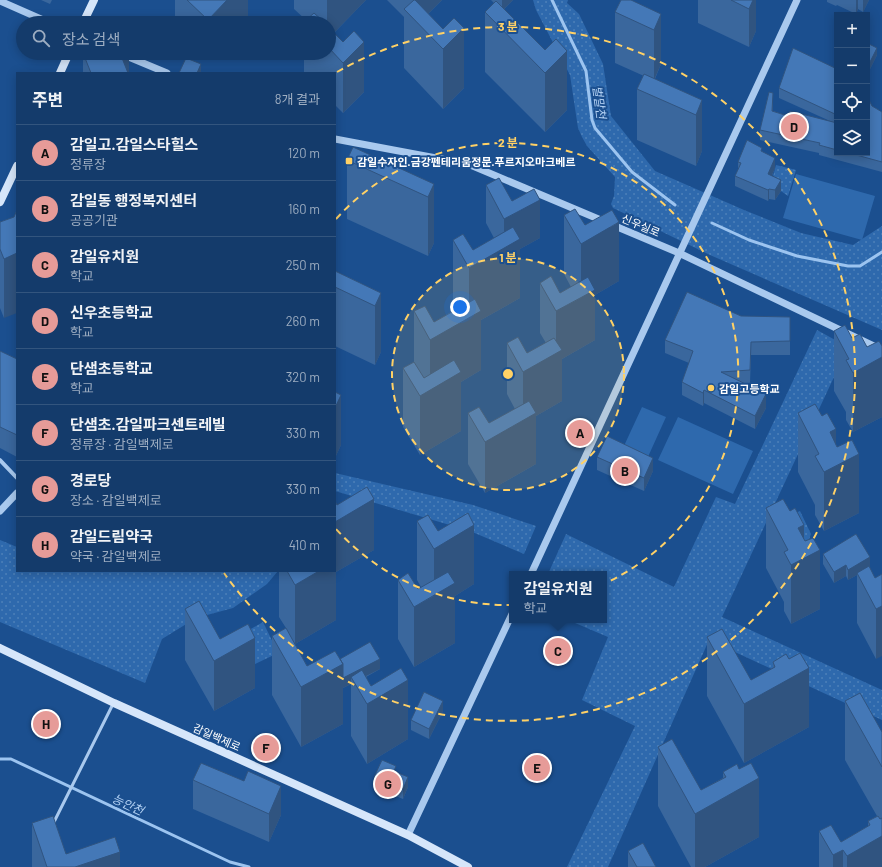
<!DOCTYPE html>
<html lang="ko">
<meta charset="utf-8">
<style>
body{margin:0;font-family:Barlow,"Noto Sans KR",sans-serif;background:#1d4271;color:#f1f3f6}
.controls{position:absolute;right:12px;top:12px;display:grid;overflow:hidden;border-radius:0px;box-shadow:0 2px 10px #0003}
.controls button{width:36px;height:36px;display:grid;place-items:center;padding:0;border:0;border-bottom:1px solid #33557e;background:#143b6b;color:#f1f3f6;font:20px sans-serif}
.you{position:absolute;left:460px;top:307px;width:14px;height:14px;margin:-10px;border:3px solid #fff;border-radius:50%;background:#1a73e8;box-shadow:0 0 0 6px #1a73e833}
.badge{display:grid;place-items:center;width:26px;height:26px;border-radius:50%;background:#e69b98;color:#111;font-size:13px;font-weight:700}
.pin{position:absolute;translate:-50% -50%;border:2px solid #fff;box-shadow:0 1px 4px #0006}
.popup{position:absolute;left:509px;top:571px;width:98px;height:52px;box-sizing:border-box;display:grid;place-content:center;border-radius:0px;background:#143b6b;filter:drop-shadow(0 1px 3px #0005);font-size:13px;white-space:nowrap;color:#9dadc1}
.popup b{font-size:15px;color:#f1f3f6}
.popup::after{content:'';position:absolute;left:50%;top:100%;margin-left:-8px;border:8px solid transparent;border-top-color:#143b6b}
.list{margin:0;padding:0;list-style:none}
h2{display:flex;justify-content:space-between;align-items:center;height:52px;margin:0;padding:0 16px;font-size:17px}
h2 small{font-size:13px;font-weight:400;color:#9dadc1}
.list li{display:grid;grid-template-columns:26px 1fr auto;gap:12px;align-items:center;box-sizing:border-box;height:56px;padding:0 16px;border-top:1px solid #33557e}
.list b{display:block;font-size:15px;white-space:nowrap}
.list p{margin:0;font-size:13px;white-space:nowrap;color:#9dadc1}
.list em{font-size:13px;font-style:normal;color:#9dadc1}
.icon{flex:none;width:22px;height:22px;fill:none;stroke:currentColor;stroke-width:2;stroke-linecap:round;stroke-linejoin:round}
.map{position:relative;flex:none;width:882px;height:867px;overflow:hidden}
.search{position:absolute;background:#143b6b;box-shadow:0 2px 10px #0003;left:16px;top:16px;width:320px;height:44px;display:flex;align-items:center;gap:10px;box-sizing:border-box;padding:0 14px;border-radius:22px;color:#9dadc1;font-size:15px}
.panel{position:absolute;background:#143b6b;box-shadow:0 2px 10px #0003;left:16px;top:72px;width:320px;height:500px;border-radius:0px}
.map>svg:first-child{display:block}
.grass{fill:url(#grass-dots)}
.garden{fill:#2e69ad}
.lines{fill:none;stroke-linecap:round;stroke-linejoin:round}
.stream{stroke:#9cc4f0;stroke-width:3}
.service{stroke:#a9c9ee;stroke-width:3}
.minor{stroke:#a9c9ee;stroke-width:4}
.tertiary{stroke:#a9c9ee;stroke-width:7}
.secondary{stroke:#d6e6fa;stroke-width:8}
.wall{fill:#3a679d}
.shaded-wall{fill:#305480}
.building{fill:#4478b7;stroke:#305480}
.ring{fill:none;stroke:#ffd166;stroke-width:2;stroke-dasharray:7 5}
.poi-dot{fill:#ffd166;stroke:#1b4f8f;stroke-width:1.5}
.labels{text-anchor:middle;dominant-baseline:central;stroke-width:4;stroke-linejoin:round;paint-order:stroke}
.poi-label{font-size:11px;font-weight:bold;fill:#fff;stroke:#1b4f8f;text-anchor:start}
.street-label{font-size:11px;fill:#fff;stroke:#1b4f8f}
.water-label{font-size:12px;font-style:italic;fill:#b5d3f5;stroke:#1b4f8f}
.centre{fill:#ffd166;stroke:#1b4f8f;stroke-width:2}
.ring-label{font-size:12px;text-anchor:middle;font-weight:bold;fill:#ffd166;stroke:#1b4f8f;stroke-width:4;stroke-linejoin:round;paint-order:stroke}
</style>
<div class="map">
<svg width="882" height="867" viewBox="0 0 882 867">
<defs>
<pattern id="grass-dots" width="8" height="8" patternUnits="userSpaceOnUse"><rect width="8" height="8" fill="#2e69ad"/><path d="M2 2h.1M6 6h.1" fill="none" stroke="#4d80b9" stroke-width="1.8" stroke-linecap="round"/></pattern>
</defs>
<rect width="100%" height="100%" fill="#1b4f8f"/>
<path class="grass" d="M533 0H568L567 3 579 14 603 64 611 116 655 171 744 210 801 233 853 245 882 226V330L710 255 613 208 611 204 614 196 615 177 587 146 582 137 578 128 570 75 536 10Z
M776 165 796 170 788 196 771 184Z
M817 330 848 347 722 617 882 690V720L709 640 608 867H567L635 726 582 700 608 637 568 620H604V574H548L566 534 674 587 716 497 735 504Z
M335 473 473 505 536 526 524 554 470 531 335 491Z
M800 511 811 534 808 542 798 549 776 521Z
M0 540 17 547V571H278L267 584 233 608 196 618 162 639 145 683 0 622Z
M263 622 278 653 249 667 242 634Z"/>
<path class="garden" d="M796 174 875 196 862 240 783 218Z
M642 407 666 417 647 459 623 448Z
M678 417 753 451 733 494 658 460Z"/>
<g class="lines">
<path class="stream" d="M552 0 586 71 592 120 595 128 632 172 675 205
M712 223 749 240 797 256 848 266H860L882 252
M0 759H11L230 862 249 867"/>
<path class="service" d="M53 824 113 704"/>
<path class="minor" d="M0 460 17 478"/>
<path class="tertiary" d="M0 1 50 23
M119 53 167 73
M335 139 468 164 679 253 882 350
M0 511 17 493
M531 574 797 0
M408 835 512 614"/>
<path class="secondary" d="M83 23 94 0
M60 73 69 53
M0 202 17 166
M0 648 114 703 408 835 468 867"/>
</g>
<path class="wall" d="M41 0H52L50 4Z
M175 0H248V17L242 23H175Z
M294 0H366L334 33 364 92 343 113 335 105V73H304V53H329V23H304L306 20 294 9Z
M387 0H442L428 14 464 88 443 109 404 68V17Z
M491 0H513L504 9 545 50 567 110 545 132 485 72V12L494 3Z
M698 0H756V31L749 47 698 23Z
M827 0H869L863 12 858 9 856 14 837 5 836 6 827 2Z
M615 12 661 14V64L655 79 702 100V151L696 166 637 140V89L644 76 615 63Z
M867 43 877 55 870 69 867 67Z
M83 53H129V73H83Z
M202 53H213L208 58Z
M837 69V153H867L872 106 882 112V172L819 155V153L760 140V130L773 103V111L788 116 830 121 779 98V88Z
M762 151 775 168 772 176 781 191 775 200 769 199 768 201 735 186V176L738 171V162Z
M347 160 434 184V243L428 256 347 219Z
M486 185 512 201 540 238 520 249V298L481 320V370L461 382V431L420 455 403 427V368L414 362V311L434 322 458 308 453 299V240L473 250 494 238 486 223Z
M564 215 619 281 595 295V340L562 359V401L536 416V464L485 493 468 464V413L489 423 515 409 507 394V343L527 353 546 343 540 333V283L560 293 571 287 564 274Z
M14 217 4 318 0 308V222Z
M335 271 381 293V352L375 365 335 346Z
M741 316 790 317V355H751L750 383 745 384 766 408 755 429 704 403 703 406 682 395V382L689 363 665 353V340Z
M834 331 852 338 867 347 882 346V417L853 432 846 420V412L834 391Z
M0 351 17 359V457L0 448Z
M335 392 341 445 335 458Z
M798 413 836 444 859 513 824 531 815 515V505L798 472Z
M597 457 653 471 644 491 597 470Z
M337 505 374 550 336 572V620L295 644 307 666 340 659 380 669 366 677 371 686 408 739 367 764 351 736V684L343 688V724L301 747 272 695V636L286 628 279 617V571H335Z
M766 508 804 539 820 609 791 624 784 611V602L766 568Z
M417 521 438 531 474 584 455 596V643L414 667 398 639V580L418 589 421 587 417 580Z
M823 554 870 567 869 568 875 578 882 574 876 659 857 623V575L848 580 846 576 834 583 823 564Z
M185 609 220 639 255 688 214 711 185 660Z
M707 637 751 680 773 668V662L809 727 744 763 707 696Z
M845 701 882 732V867H819V831L841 842 868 826V821L877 816 845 760Z
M443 711 429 739 411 730V720Z
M658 747 701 790 723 778V772L759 837 705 867H691L658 806Z
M396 772 408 787 403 799 374 787V777Z
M193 780 244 781 281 815 269 842 193 809Z
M32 823 66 854 120 867H32Z
M628 851 656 867H628Z"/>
<path class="shaded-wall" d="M227 0H248V17L242 23H208V20Z
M327 0H366L329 38V23H327Z
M415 0H442L418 24Z
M502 0H513L502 11Z
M753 0H756V31L749 47V9Z
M856 0H858V9L856 14Z
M863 0H869L863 12Z
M661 14V64L654 80V30Z
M464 28V88L443 109V49Z
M364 42V92L343 113V63Z
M877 48V55L870 69V62Z
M567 51V110L545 132V73Z
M120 53H129V73H120Z
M208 53H213L208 58Z
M201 64V73H197Z
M773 93V103L772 121V111Z
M702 100V151L696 166V115Z
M775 158V168L768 184V174Z
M781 180V191L775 200V190Z
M434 184V243L428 256V197Z
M769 189V199L768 201V190Z
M540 200V238L520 249V298L481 320V370L461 382V431L420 455V396L430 390V340L469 318V268L504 248V219Z
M619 222V281L595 295V340L562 359V401L536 416V464L485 493V442L523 420V372L556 353V311L581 298V244Z
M17 253V313L4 318V259Z
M381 293V352L375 365V306Z
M882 357V417L853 432V373Z
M704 390V403L703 406V393Z
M766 394V408L755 429V416Z
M341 395V445L335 458V408Z
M836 429V466L859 454V513L824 531V472L830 432Z
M653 458V471L644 491V478Z
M374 499V550L336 572V620L295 644V585L319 571H335V522Z
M474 525V584L455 596V643L414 667V607L434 596V549Z
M804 525V558L820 550V609L791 624V565L798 528Z
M870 557V567L858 574 857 573V575L848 580V570Z
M846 565V576L834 583V572Z
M882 606V656L876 659V609Z
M255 638V688L214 711V661Z
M380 659V669L354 682 351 677V684L343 688V724L301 747V687L343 664Z
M809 668V727L744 763V704Z
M408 680V739L367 764V704Z
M443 701V711L429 739V729Z
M408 777V787L403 799V789Z
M759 778V837L705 867H695V814Z
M281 786V815L269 842V814Z
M882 836V867H847V856Z
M843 850V867H833V855Z
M120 852V867H75Z"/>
<path class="building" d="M187 0H227L208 20Z
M414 0H415L443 29 454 18 464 28 443 49 404 9Z
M621 0H631L661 14 654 30 615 12Z
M731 0H753L749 9Z
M496 1 545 50 556 39 567 51 545 73 485 12Z
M314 13 325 23H304V22Z
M329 28 343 42 354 31 364 42 343 63 329 48Z
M867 43 877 48 870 62 867 61Z
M793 48 837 69V81L836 82 837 83V115L779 88Z
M83 53H120L128 73H91Z
M186 58 201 64 197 73H179Z
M644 74 702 100 696 115 637 89Z
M769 92 773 93 772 111 788 116 790 111 837 123V150L819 145 820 143 760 130Z
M867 99 869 100 872 106 882 112V162L849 153H867Z
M747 140 762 148 761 151 775 158 768 174 781 180 775 190 769 189 768 190 735 176 741 163 738 162Z
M353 147 434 184 428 197 347 160Z
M499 178 512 201 534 189 540 200 504 219 486 185Z
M575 209 585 225 612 210 619 222 581 244 564 215Z
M17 210V253L4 259 0 249V222L14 217Z
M513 227 520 239 469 268 453 240 463 234 473 250Z
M335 271 381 293 375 306 335 287Z
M551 276 560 293 588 277 595 290 556 311 540 283Z
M687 292 741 316 790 317V341L751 342 750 370 721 372 766 394 755 416 704 390 703 393 682 382 693 351 665 340Z
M475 299 481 311 430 340 414 311 425 306 434 322Z
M845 325 852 338 860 334 867 347 879 341 882 346V357L853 373 846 360 849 359 834 331Z
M518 337 527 353 554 338 562 350 523 372 507 343Z
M0 351 17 359V435L0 427Z
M454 360 461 372 420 396 403 368 414 362 424 378Z
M335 392 341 395 335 408Z
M529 401 536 413 485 442 468 413 479 407 489 423Z
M815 404 822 416 827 413 836 429 830 432 837 447 852 440 859 454 824 472 815 456 819 454 798 413Z
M607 436 653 458 644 478 597 457Z
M367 487 374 499 335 522V501L337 505Z
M783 499 790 511 795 508 804 525 798 528 805 541 813 538 820 550 791 565 784 552 788 550 766 508Z
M468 513 474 525 434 549 417 521 428 515 438 531Z
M856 534 870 557 848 570 846 565 834 572 823 554Z
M869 566 875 578 882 574V606L876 609 857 573Z
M287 571H319L295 585Z
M448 572 455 583 414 607 398 580 408 573 418 589Z
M199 601 220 639 248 624 255 638 214 661 185 609Z
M286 628 307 666 335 651 343 664 301 687 272 636Z
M722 629 751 680 775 667 773 662 786 654 789 659 800 653 809 668 744 704 707 637Z
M370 642 380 659 343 678V664L340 659Z
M401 668 408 680 367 704 351 677 362 670 371 686Z
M424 692 443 701 429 729 411 720Z
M860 693 882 732V767L845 701Z
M672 739 701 790 726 777 723 772 737 764 739 769 751 763 759 778 695 814 658 747Z
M382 760 396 766 394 771 408 777 403 789 374 777Z
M201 763 244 781 248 771 281 786 269 814 193 780Z
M53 816 66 854 115 837 120 852 75 867H47L32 823Z
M878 816 880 819 882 818V836L847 856 843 850 833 855 819 831 831 825 841 842 870 825 868 821Z
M643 843 656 867H637L628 851Z"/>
<circle cx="508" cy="374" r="116" fill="#ffd166" fill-opacity=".12"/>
<g class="ring">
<circle cx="508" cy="374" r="116"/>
<path d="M336 219A231 231 0 1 1 336 529"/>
<path d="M337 72A347 347 0 1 1 224 573"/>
</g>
<g class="poi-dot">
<rect x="345" y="157" width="8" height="8" rx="2"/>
<circle cx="711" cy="388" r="4"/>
</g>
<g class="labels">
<g class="poi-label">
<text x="357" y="161">감일수자인.금강펜테리움정문.푸르지오마크베르</text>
<text x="719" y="388">감일고등학교</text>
</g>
<g class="street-label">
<text transform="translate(641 225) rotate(23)">신우실로</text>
<text transform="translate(217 737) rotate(24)">감일백제로</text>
</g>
<g class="water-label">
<text transform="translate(600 102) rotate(82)">벌말천</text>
<text transform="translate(128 804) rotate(25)">능안천</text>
</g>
</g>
<circle cx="508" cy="374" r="6" class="centre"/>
<g class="ring-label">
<text x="508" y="31">3 분</text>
<text x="508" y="147">2 분</text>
<text x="508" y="262">1 분</text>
</g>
</svg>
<div class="controls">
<button>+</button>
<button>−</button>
<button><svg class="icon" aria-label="locate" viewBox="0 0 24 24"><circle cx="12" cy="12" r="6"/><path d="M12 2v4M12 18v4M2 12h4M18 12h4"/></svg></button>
<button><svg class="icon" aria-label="layers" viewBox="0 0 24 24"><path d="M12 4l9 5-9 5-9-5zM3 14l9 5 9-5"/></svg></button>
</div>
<div class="you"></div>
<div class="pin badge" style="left:580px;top:433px">A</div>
<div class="pin badge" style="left:625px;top:471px">B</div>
<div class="pin badge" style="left:558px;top:651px">C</div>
<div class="popup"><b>감일유치원</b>학교</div>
<div class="pin badge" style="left:794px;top:127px">D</div>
<div class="pin badge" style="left:537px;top:768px">E</div>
<div class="pin badge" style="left:266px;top:748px">F</div>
<div class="pin badge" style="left:388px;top:784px">G</div>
<div class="pin badge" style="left:46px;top:724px">H</div>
<div class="search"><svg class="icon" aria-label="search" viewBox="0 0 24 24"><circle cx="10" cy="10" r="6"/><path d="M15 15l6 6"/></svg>장소 검색</div>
<section class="panel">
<h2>주변<small>8개 결과</small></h2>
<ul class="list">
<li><span class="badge">A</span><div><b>감일고.감일스타힐스</b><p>정류장</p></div><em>120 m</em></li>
<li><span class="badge">B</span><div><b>감일동 행정복지센터</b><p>공공기관</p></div><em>160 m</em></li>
<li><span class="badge">C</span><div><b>감일유치원</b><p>학교</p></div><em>250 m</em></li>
<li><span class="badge">D</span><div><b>신우초등학교</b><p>학교</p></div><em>260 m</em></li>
<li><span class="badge">E</span><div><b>단샘초등학교</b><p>학교</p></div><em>320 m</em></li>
<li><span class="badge">F</span><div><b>단샘초.감일파크센트레빌</b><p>정류장 · 감일백제로</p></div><em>330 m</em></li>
<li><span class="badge">G</span><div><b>경로당</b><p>장소 · 감일백제로</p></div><em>330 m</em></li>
<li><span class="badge">H</span><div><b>감일드림약국</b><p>약국 · 감일백제로</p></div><em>410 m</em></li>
</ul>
</section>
</div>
